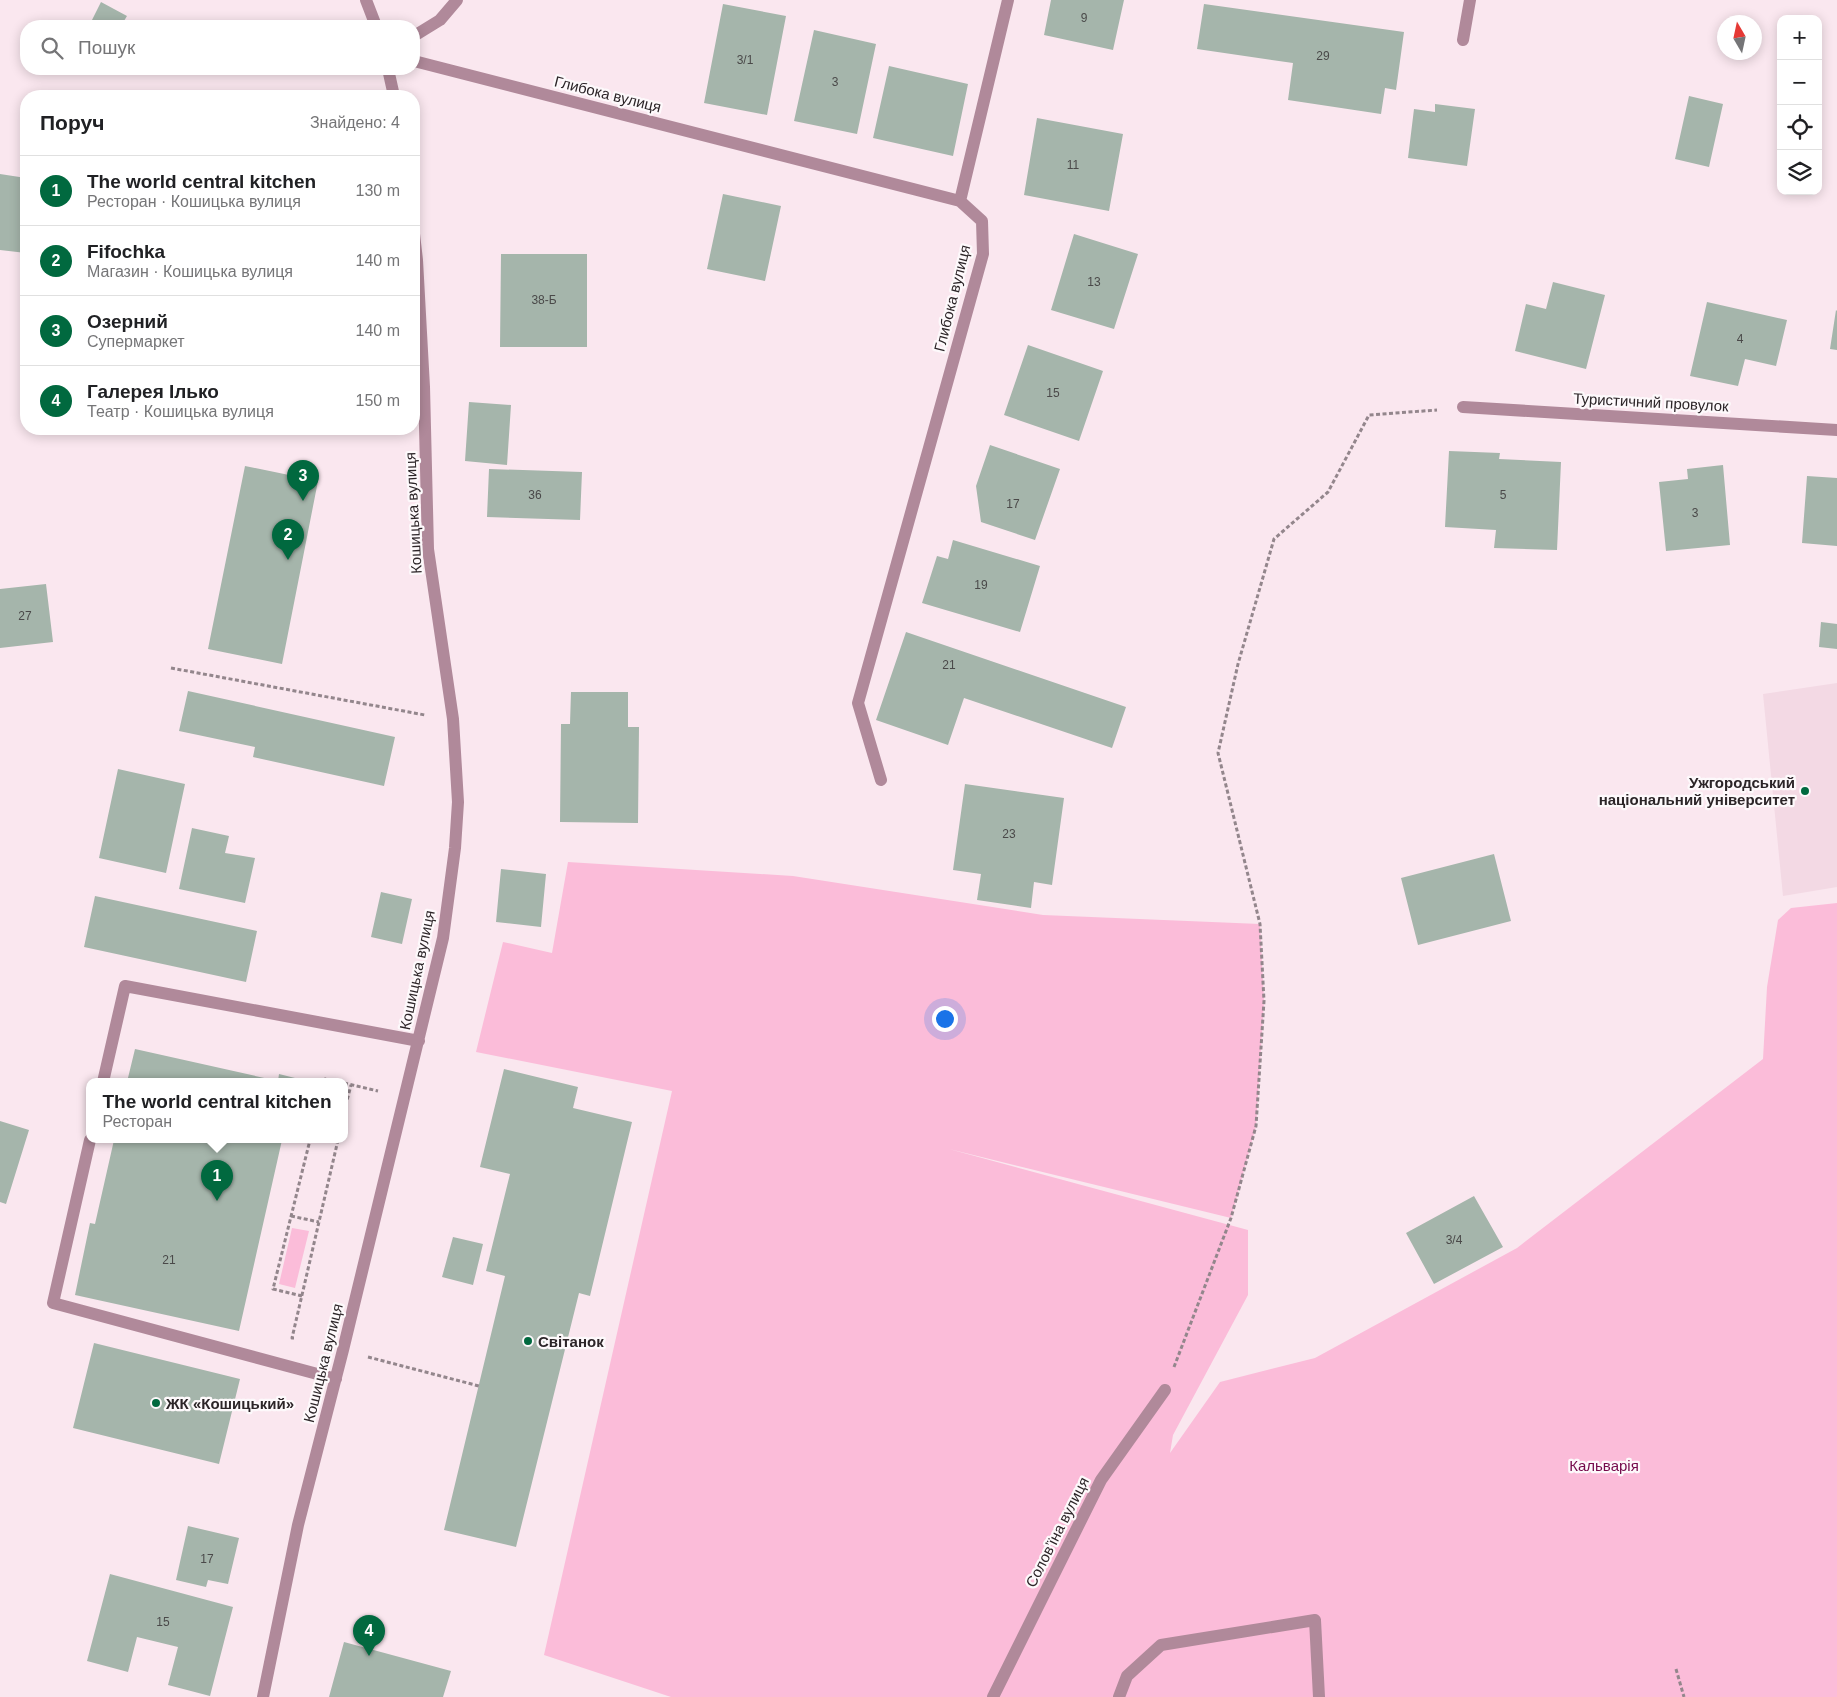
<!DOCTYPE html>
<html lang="uk">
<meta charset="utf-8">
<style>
body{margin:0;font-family:Helvetica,sans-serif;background:#f2f2f2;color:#202124}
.controls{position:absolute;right:15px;top:15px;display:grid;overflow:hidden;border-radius:10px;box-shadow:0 2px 12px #0003}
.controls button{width:45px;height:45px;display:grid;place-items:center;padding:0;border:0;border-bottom:1px solid #e0e0e0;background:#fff;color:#202124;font:25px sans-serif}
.compass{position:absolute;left:1717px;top:15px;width:45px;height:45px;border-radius:50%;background:#fff;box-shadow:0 2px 12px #0003;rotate:351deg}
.you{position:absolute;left:944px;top:1018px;width:18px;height:18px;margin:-12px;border:4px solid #fff;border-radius:50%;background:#1a73e8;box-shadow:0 0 0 8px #1a73e833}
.badge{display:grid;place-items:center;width:32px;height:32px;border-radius:50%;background:#01693f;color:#fff;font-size:16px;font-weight:700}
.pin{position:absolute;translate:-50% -41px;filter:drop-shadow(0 1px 2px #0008)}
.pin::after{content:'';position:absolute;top:26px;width:18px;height:15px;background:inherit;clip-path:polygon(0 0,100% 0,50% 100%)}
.popup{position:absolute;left:86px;top:1078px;width:262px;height:65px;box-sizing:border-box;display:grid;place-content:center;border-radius:10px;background:#fff;filter:drop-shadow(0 1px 4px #0005);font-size:16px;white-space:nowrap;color:#757577}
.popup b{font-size:19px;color:#202124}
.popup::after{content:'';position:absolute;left:50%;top:100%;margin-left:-10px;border:10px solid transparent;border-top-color:#fff}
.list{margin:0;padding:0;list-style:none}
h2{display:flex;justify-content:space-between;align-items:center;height:65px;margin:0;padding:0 20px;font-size:21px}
h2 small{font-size:16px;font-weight:400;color:#757577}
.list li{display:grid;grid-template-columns:32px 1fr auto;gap:15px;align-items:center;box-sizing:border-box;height:70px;padding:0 20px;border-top:1px solid #e0e0e0}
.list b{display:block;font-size:19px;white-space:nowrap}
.list p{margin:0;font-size:16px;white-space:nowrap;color:#757577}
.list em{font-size:16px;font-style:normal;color:#757577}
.icon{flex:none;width:28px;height:28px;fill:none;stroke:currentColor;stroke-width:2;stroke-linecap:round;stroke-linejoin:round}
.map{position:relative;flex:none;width:1837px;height:1697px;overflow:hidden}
.search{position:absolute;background:#fff;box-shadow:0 2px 12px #0003;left:20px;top:20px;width:400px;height:55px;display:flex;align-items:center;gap:12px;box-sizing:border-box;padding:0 18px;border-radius:20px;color:#757577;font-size:19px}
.panel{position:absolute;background:#fff;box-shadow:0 2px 12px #0003;left:20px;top:90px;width:400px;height:345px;border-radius:20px}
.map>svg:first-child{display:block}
.built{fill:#f3d9e4}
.green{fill:#fbbcd9}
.building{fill:#a5b5ab}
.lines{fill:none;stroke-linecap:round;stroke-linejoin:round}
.path{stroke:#93868c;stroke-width:3;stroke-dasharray:4 2.5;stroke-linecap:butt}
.minor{stroke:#b0899a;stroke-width:12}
.poi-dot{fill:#01693f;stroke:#fdf9fb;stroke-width:2}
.labels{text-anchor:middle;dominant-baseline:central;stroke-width:4.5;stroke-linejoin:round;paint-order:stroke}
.number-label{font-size:12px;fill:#4a4949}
.street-label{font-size:15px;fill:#2c2528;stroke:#fdf9fb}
.poi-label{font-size:15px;font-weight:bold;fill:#2c2528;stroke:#fdf9fb;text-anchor:start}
.park-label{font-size:15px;fill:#750a4c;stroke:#fdf9fb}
</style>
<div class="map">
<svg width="1837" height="1697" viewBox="0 0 1837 1697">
<rect width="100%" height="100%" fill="#fae7ef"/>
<path class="built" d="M1837 683V887L1783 896 1763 694Z"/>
<path class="green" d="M568 862 793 876 1043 915 1260 924 1264 1001 1256 1126 1231 1218 949 1149 1248 1230V1295L1173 1435 1170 1453 1220 1382 1315 1358 1517 1248 1763 1059 1767 987 1778 920 1791 908 1837 903V1697H671L544 1655 672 1091 476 1052 503 942 552 953Z
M292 1228 309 1231 295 1288 279 1284Z"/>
<path class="building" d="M1051 0H1124L1113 50 1044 35Z
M101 2 127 16 121 26H104L92 20Z
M723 4 786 16 767 115 704 103Z
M1204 4 1404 32 1396 90 1385 88 1381 114 1288 100 1293 63 1197 49Z
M814 30 876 44 857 134 794 121Z
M889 66 968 84 953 156 873 138Z
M1689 96 1723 104 1709 167 1675 159Z
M1435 104 1475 109 1467 166 1408 158 1414 109 1435 112Z
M1037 118 1123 134 1109 211 1024 195Z
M0 174 26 178V253L0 250Z
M723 194 781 206 765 281 707 269Z
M1074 234 1138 254 1114 329 1051 310Z
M501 254H587V347H500Z
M1553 282 1605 295 1586 369 1515 351 1526 304 1546 309Z
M1707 302 1787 320 1776 366 1745 359 1738 386 1690 376Z
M1836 310 1837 311V350L1830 349Z
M1028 345 1103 371 1079 441 1004 415Z
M469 402 511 405 507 465 465 461Z
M990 445 1060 469 1035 540 981 522 976 486Z
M1449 451 1500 453 1499 459 1561 462 1557 550 1494 548 1496 530 1445 527Z
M1723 465 1730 545 1666 551 1659 482 1688 479 1687 469Z
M245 466 318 481 282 664 208 649Z
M489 469 582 472 580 520 487 517Z
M1807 476 1837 478V546L1802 543Z
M953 540 1040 566 1020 632 922 603 937 556 948 559Z
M46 584 53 642 0 648V589Z
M1821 622 1837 624V649L1819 647Z
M906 632 1126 707 1112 748 964 698 948 745 876 720Z
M188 691 395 737 384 786 253 757 255 747 179 731Z
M571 692H628V727H639L638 823 560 822 561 724H570Z
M118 769 185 784 166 873 99 858Z
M965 784 1064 798 1052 885 1034 882 1031 908 977 900 981 874 953 870Z
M192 828 229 836 225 853 255 858 245 903 179 889Z
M1494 854 1511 921 1418 945 1401 878Z
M501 869 546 874 541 927 496 922Z
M381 892 412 899 402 944 371 937Z
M95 896 257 931 246 982 84 947Z
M135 1049 278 1081 279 1074 295 1078 294 1082H127Z
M504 1069 578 1087 573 1108 632 1122 590 1296 579 1293 516 1547 444 1530 505 1276 486 1271 510 1174 480 1167Z
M0 1121 29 1130 6 1204 0 1202Z
M114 1140H282L239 1331 75 1295 90 1223 95 1224Z
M1474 1196 1503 1247 1434 1284 1406 1233Z
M453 1237 483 1244 473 1285 442 1277Z
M94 1343 240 1379 219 1464 73 1428Z
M188 1526 239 1538 228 1584 208 1580 206 1587 176 1580Z
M110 1574 233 1607 210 1696 168 1685 178 1647 137 1637 128 1672 87 1661Z
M344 1642 451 1671 443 1697H329Z"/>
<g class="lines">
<path class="path" d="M171 668 425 715
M325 1082V1079L339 1082
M344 1083 378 1091
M344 1112 351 1085
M291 1216 319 1222
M302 1296 273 1289 310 1140
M294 1338H292L338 1140
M368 1357 479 1386
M1174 1367 1231 1218 1256 1126 1264 1001 1260 924 1218 753 1238 664 1274 539 1328 492 1369 415 1437 410
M1676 1669 1684 1697"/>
<path class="minor" d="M366 0 376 26
M414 36 440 20 457 0
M1463 40 1470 0
M414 61 960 201 982 221 983 254 858 703 881 780
M388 69 394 96
M960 201 1008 0
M1463 407 1837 430
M103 1082 125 986 419 1041
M90 1140 53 1303 336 1379
M263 1697 298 1525 343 1350 443 938 455 848 458 802 453 719 428 549 424 387 417 260 414 234
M993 1697 1101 1480 1165 1390
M1119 1697 1127 1676 1161 1645 1315 1620 1319 1697"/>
</g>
<g class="poi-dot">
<circle cx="1805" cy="791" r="5"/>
<circle cx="528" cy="1341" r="5"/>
<circle cx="156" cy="1403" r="5"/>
</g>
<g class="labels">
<g class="number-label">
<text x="1084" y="18">9</text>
<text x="1323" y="56">29</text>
<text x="745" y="60">3/1</text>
<text x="835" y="82">3</text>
<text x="1073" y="165">11</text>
<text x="1094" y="282">13</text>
<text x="544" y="300">38-Б</text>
<text x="1740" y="339">4</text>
<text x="1053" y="393">15</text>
<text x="535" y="495">36</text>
<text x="1503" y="495">5</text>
<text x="1013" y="504">17</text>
<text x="1695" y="513">3</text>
<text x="981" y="585">19</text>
<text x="25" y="616">27</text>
<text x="949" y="665">21</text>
<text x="1009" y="834">23</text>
<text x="1454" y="1240">3/4</text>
<text x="169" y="1260">21</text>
<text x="207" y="1559">17</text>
<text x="163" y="1622">15</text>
</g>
<g class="street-label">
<text transform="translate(608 94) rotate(14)">Глибока вулиця</text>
<text transform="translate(952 298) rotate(-76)">Глибока вулиця</text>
<text transform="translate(1651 402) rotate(3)">Туристичний провулок</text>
<text transform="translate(413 513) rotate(-93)">Кошицька вулиця</text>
<text transform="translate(417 970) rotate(-78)">Кошицька вулиця</text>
<text transform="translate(323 1363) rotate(-76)">Кошицька вулиця</text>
<text transform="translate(1057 1532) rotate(-63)">Соловʼїна вулиця</text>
</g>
<g class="poi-label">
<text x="1795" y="782" text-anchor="end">Ужгородський<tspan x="1795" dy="17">національний університет</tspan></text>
<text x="538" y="1341">Світанок</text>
<text x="166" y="1403">ЖК «Кошицький»</text>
</g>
<g class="park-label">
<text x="1604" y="1465">Кальварія</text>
</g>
</g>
</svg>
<div class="controls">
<button>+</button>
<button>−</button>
<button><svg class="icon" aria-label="locate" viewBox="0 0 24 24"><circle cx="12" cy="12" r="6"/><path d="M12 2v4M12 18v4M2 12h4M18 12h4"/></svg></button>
<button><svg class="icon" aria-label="layers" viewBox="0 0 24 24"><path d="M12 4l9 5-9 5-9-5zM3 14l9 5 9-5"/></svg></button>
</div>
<svg class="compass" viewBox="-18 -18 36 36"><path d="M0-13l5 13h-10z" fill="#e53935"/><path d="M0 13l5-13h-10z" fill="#757577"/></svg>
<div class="you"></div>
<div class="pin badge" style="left:217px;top:1201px">1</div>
<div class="popup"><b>The world central kitchen</b>Ресторан</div>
<div class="pin badge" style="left:288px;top:560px">2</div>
<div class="pin badge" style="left:303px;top:501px">3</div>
<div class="pin badge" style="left:369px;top:1656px">4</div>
<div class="search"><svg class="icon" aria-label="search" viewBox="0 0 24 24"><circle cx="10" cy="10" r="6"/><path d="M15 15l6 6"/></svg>Пошук</div>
<section class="panel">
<h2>Поруч<small>Знайдено: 4</small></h2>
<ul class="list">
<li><span class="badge">1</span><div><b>The world central kitchen</b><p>Ресторан · Кошицька вулиця</p></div><em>130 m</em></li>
<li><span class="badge">2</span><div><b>Fifochka</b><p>Магазин · Кошицька вулиця</p></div><em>140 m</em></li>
<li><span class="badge">3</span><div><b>Озерний</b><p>Супермаркет</p></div><em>140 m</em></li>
<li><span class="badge">4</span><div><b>Галерея Ілько</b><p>Театр · Кошицька вулиця</p></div><em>150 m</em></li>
</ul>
</section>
</div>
